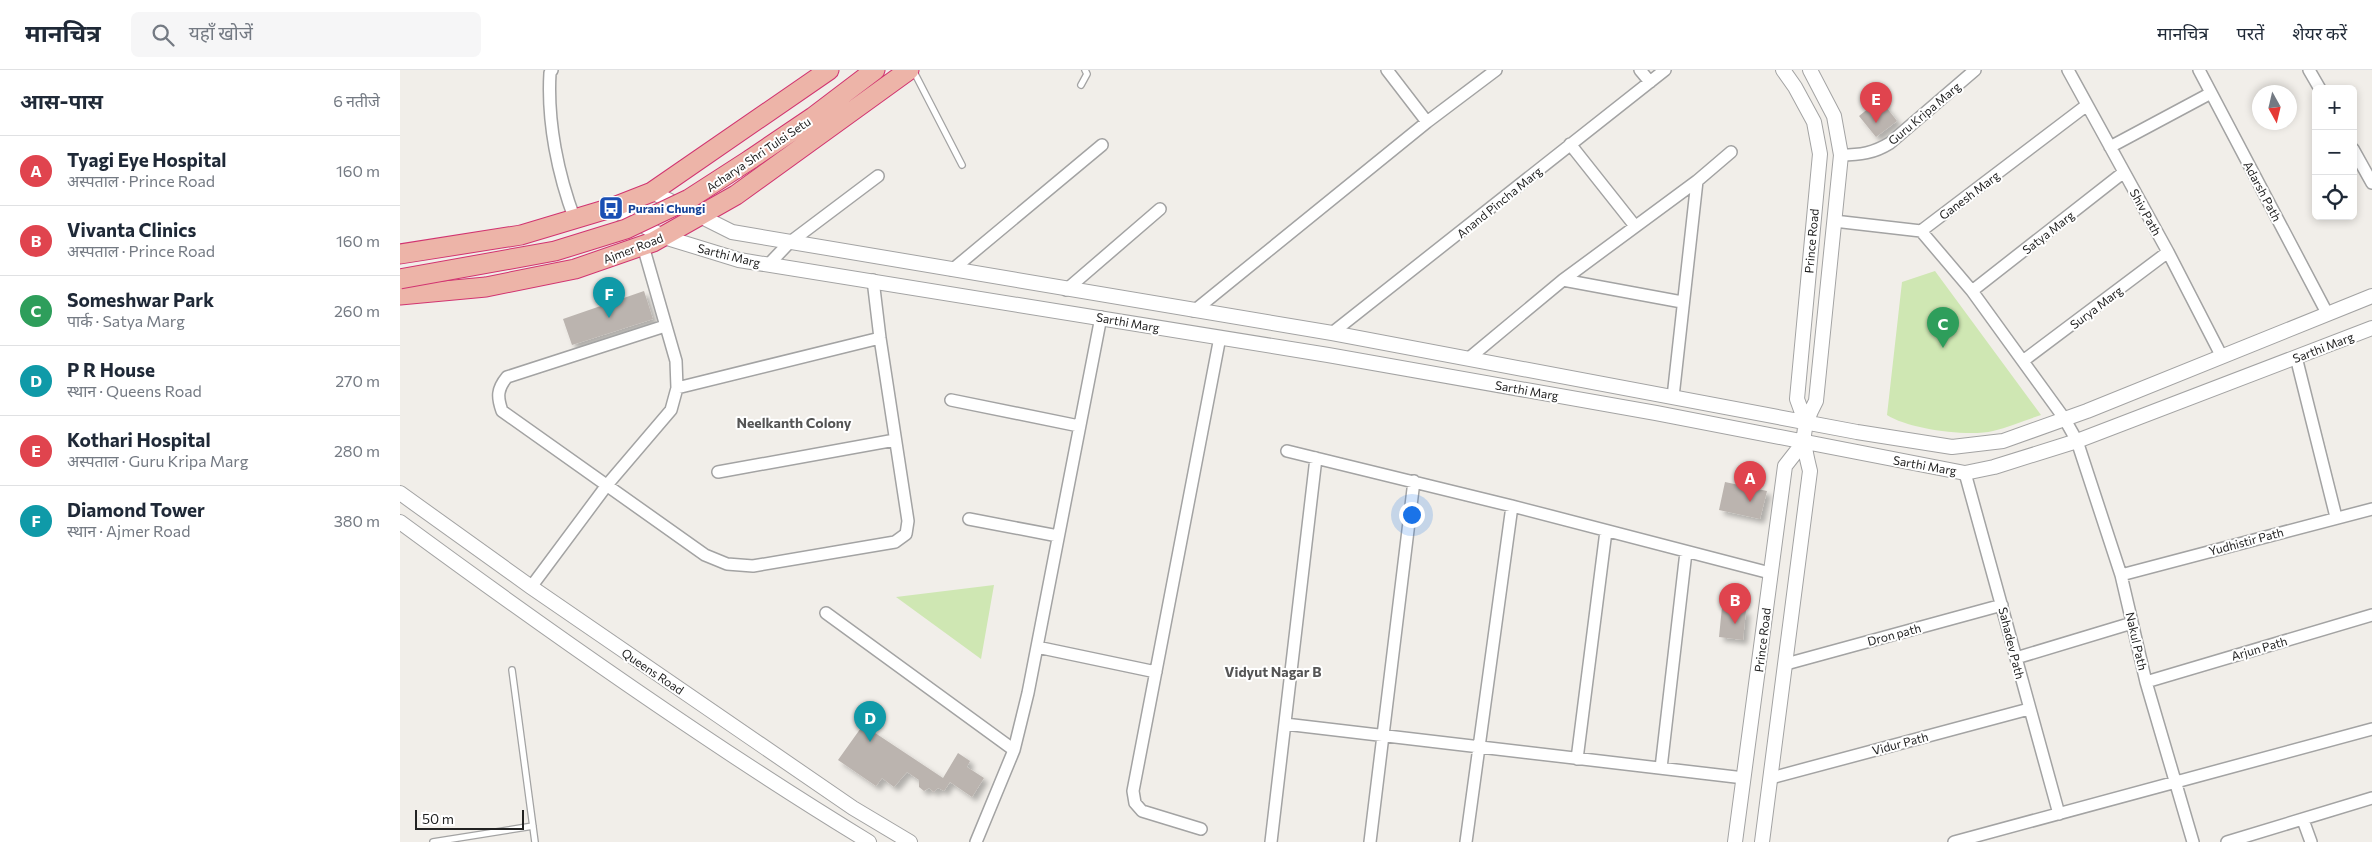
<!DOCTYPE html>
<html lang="hi">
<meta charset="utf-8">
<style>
body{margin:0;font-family:Commissioner,"Noto Sans Devanagari",sans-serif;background:#f6f6f7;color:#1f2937}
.controls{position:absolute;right:15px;top:15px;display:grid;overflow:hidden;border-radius:8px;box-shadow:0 2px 8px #0003}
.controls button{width:45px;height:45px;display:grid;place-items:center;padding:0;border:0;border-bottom:1px solid #e0e1e3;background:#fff;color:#1f2937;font:25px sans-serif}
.compass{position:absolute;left:1852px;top:15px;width:45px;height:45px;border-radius:50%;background:#fff;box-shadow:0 2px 8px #0003;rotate:172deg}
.scale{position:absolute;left:15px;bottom:12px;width:109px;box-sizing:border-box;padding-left:5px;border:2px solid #222;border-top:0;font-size:14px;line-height:18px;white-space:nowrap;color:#222;-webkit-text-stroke:4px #fff;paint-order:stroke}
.you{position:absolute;left:1011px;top:444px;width:18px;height:18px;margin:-12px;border:4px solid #fff;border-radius:50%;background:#1a73e8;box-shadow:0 0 0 8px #1a73e833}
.badge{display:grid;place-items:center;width:32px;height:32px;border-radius:50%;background:#7c3aed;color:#fff;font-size:16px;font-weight:700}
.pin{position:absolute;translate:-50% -41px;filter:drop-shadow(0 1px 2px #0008)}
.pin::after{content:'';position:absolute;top:26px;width:18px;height:15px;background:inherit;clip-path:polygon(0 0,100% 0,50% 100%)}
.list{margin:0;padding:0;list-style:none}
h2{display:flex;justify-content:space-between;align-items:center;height:65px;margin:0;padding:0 20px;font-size:21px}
h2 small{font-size:16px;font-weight:400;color:#747a83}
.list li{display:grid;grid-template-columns:32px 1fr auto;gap:15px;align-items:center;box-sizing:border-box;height:70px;padding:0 20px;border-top:1px solid #e0e1e3}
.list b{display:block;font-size:19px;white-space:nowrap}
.list p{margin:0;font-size:16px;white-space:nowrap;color:#747a83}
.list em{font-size:16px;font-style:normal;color:#747a83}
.icon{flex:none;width:28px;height:28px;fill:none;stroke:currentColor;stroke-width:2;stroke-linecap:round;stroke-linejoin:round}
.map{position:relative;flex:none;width:1972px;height:772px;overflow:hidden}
header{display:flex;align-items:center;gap:30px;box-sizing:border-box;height:70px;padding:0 25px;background:#fff;border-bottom:1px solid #e0e1e3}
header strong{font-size:24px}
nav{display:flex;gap:28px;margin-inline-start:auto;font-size:18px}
.search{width:350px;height:45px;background:#f6f6f7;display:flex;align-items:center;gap:12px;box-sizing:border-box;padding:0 18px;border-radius:8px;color:#747a83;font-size:19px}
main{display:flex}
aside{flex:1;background:#fff}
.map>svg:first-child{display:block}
.grass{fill:#cfe7b3}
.building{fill:#bbb4af;filter:url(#shadow)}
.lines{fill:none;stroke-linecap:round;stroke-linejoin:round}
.service-casing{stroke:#a3a3a3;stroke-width:8}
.minor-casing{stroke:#a3a3a3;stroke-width:14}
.tertiary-casing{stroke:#a3a3a3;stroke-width:16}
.trunk-casing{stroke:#d13470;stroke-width:21}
.service{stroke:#fff;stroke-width:5.5}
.minor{stroke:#fff;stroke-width:11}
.tertiary{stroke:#fff;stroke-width:14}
.trunk{stroke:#edb4a8;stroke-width:19}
.trunk-bridge-casing{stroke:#d13470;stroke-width:21;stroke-linecap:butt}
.trunk-bridge{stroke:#edb4a8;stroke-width:19}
.labels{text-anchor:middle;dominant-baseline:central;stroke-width:4;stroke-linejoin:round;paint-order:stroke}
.street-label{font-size:12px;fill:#222;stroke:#fff}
.transit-label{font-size:12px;font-weight:bold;fill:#164399;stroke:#fff;text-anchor:start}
.neighbourhood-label{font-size:14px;font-weight:bold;fill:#555;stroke:#fff}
</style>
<header>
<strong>मानचित्र</strong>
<div class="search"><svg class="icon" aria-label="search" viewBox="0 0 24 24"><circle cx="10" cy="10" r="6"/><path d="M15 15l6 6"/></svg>यहाँ खोजें</div>
<nav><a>मानचित्र</a><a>परतें</a><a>शेयर करें</a></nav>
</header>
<main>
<aside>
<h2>आस-पास<small>6 नतीजे</small></h2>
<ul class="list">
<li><span class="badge" style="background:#e0444e">A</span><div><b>Tyagi Eye Hospital</b><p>अस्पताल · Prince Road</p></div><em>160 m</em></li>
<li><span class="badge" style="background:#e0444e">B</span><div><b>Vivanta Clinics</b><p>अस्पताल · Prince Road</p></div><em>160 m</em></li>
<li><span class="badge" style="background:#2e9e5b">C</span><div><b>Someshwar Park</b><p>पार्क · Satya Marg</p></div><em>260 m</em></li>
<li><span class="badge" style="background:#0f9aa8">D</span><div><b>P R House</b><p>स्थान · Queens Road</p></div><em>270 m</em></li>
<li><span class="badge" style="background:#e0444e">E</span><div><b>Kothari Hospital</b><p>अस्पताल · Guru Kripa Marg</p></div><em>280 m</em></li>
<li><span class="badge" style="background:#0f9aa8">F</span><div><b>Diamond Tower</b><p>स्थान · Ajmer Road</p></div><em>380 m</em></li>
</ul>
</aside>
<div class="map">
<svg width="1972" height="772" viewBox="0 0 1972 772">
<defs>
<filter id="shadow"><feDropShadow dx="4.5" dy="4.5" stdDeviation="2.5" flood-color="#0004"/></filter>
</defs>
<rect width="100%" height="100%" fill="#f1eee9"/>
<path class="grass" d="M1535 201 1641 345C1626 350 1609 357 1593 361 1568 367 1508 359 1487 345L1502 212Z
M594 515 581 589 496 527Z"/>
<path class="building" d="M1480 29 1497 51 1476 67 1459 46Z
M244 221 253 249 172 275 163 249Z
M1325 412 1367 421 1360 449 1319 440Z
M1322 537 1346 540 1343 570 1319 567Z
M463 655 543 708 558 683 570 691 567 697 584 708 572 727 550 712 544 721 538 718 534 722 529 718 524 721 519 717V710L507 702 494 717 482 708 476 716 438 690Z"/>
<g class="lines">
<defs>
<path id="service" d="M513 0 562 95
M681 15 687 4 685 0
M112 600 135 772
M33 772 133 756"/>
<path id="minor" d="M152 0 150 3C147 52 158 105 175 150
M987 0 1027 52
M1240 0 1250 12
M1668 0 1768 182 1821 285
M1799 0 1927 243
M1909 0 1920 19
M1170 74 1235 156
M1710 77 1811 23
M1953 79 1972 113
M1441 85C1460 85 1474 83 1490 73L1575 0
M1434 151 1521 161 1687 35
M1521 161 1572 221 1664 348 1677 371 1721 505 1746 612 1793 772
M243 176 276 291 277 318
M369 194 389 173 478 106
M552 200 702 75
M1163 210 1282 232
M666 220 760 139
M1572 221 1724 102
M794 241 1027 52 1096 0
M265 256 107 307C97 319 97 327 102 341L305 485 327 494 353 496 495 472 506 464 508 451 480 268 473 210
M932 263 1265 0
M1896 287 1936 447
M1068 289 1163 210 1297 111 1331 82
M1623 291 1768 182
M1273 327 1297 111
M551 330 679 356
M887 381 1112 436 1370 503
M318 402 495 370
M1565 403 1659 744
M569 449 658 466
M1721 505 1972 439
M131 517 207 415 271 340 277 318 480 268
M426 543 614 680
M637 577 756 602
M1616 588 1732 553
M1386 594 1602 535
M1746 612 1972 545
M885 654 1344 708
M1177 689 1206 461
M1261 698 1286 482
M1371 708 1629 639
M1903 750 1911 772
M801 759 742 741 735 733 733 721 820 267
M576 772 614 680 628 623 701 247
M871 772 916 388
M970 772 1014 411
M1066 772 1112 436
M1554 772 1972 659
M1827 772 1972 728"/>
<path id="tertiary" d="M1383 0 1395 17 1414 52 1420 84 1397 329 1405 351
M252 122 332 162 932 263 1457 362 1552 377 1603 371 1687 341 1972 226
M211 138 264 167 339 190 928 285 1256 343 1565 403 1594 397 1677 371 1972 258
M0 423 131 517 453 738 510 772
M0 452C152 564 308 674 469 772
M1335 772 1385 396 1403 373
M1362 772 1410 401C1402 369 1400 361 1416 331L1441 85 1434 46 1410 0"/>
<path id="trunk" d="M351 89 413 47 475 0
M0 184 121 165 211 138 252 122 429 0
M0 225 86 217 175 199 253 172 336 125 509 0"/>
</defs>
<use href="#service" class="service-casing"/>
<use href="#minor" class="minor-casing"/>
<use href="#tertiary" class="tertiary-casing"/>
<use href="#trunk" class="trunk-casing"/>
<use href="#service" class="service"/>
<use href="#minor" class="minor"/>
<use href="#tertiary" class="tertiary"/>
<use href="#trunk" class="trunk"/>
<defs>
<path id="trunk-bridge" d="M0 209 155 181 226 159 289 129 351 89"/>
</defs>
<use href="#trunk-bridge" class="trunk-bridge-casing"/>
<use href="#trunk-bridge" class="trunk-bridge"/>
</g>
<defs>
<symbol id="bus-square" viewBox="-11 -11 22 22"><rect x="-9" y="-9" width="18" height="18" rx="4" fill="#1a4fb4" stroke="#fff"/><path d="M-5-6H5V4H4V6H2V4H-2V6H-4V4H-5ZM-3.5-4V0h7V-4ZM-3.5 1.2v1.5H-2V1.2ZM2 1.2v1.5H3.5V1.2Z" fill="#fff"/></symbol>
</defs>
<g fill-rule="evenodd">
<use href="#bus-square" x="197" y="124" width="28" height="28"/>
</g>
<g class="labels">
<g class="street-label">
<text transform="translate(1524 43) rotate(-40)">Guru Kripa Marg</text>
<text transform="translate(358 84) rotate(-34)">Acharya Shri Tulsi Setu</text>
<text transform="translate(1863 121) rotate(62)">Adarsh Path</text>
<text transform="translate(1569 125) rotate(-37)">Ganesh Marg</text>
<text transform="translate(1099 132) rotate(-39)">Anand Pincha Marg</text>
<text transform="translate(1746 142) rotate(61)">Shiv Path</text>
<text transform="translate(1648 162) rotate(-38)">Satya Marg</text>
<text transform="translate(1411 171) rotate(-85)">Prince Road</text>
<text transform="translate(233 178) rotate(-21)">Ajmer Road</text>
<text transform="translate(329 185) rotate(14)">Sarthi Marg</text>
<text transform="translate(1696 237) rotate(-37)">Surya Marg</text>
<text transform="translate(728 252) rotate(10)">Sarthi Marg</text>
<text transform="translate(1923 277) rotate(-21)">Sarthi Marg</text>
<text transform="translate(1127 320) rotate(10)">Sarthi Marg</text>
<text transform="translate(1525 395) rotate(10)">Sarthi Marg</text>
<text transform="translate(1846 471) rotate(-15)">Yudhistir Path</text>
<text transform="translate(1494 564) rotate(-15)">Dron path</text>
<text transform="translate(1362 570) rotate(-83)">Prince Road</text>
<text transform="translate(1737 571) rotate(77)">Nakul Path</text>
<text transform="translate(1612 573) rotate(76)">Sahadev Path</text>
<text transform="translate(1859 578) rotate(-16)">Arjun Path</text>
<text transform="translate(253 601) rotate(34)">Queens Road</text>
<text transform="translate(1500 673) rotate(-15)">Vidur Path</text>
</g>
<g class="transit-label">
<text x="228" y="138">Purani Chungi</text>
</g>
<g class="neighbourhood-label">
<text x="394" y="352">Neelkanth Colony</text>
<text x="873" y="601">Vidyut Nagar B</text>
</g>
</g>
</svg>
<div class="controls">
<button>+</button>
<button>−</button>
<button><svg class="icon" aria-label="locate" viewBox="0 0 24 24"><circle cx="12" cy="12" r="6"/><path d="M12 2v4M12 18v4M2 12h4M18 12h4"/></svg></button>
</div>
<svg class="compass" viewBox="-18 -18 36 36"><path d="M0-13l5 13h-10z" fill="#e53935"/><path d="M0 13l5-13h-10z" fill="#747a83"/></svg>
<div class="scale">50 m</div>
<div class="you"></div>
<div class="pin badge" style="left:1350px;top:432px;background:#e0444e">A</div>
<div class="pin badge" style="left:1335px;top:554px;background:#e0444e">B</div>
<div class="pin badge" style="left:1543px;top:278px;background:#2e9e5b">C</div>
<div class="pin badge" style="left:470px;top:672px;background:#0f9aa8">D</div>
<div class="pin badge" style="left:1476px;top:53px;background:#e0444e">E</div>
<div class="pin badge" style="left:209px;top:248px;background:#0f9aa8">F</div>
</div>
</main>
